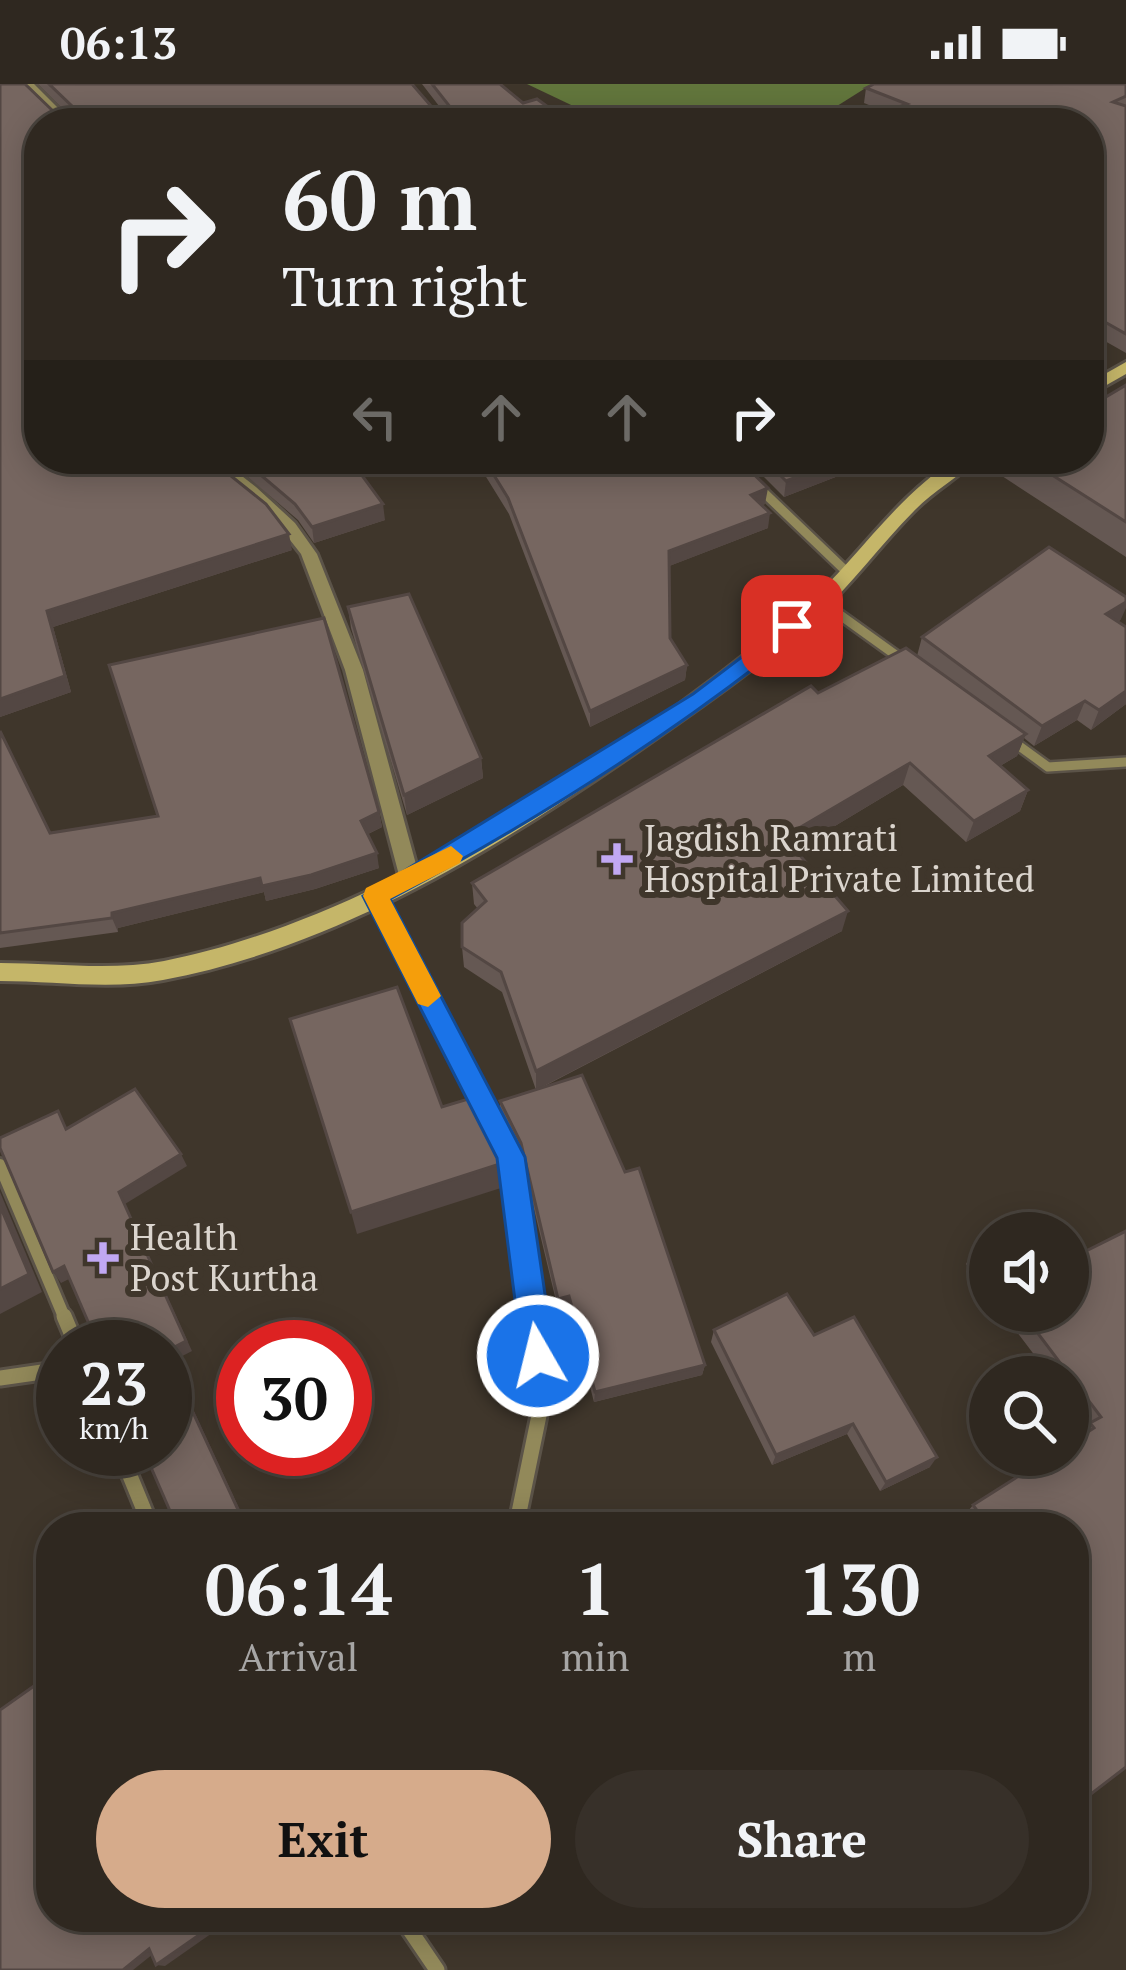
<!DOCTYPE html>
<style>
:root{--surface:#2f2820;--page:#373029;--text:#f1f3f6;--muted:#a7a6a5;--line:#4a443e;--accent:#d6ab8b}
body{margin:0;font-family:"PT Serif",serif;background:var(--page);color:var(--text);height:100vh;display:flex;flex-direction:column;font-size:45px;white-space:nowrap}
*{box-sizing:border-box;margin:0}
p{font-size:39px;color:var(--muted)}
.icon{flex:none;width:66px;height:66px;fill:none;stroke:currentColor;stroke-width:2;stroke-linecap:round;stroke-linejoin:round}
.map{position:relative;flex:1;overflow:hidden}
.side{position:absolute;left:36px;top:1428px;width:1053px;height:420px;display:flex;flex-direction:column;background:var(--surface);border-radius:48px;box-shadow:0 6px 30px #0003,0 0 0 3px var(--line)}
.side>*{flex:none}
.hud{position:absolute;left:24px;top:24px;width:1080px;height:366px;border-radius:48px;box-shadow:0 6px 30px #0003,0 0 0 3px var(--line);background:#2f2820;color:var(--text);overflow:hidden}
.controls{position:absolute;left:969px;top:1128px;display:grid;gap:24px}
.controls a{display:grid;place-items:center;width:120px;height:120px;border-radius:50%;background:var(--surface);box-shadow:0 6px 30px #0003,0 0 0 3px var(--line);font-size:60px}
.speed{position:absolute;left:36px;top:1236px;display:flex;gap:24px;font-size:60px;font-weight:700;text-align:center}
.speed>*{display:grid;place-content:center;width:156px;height:156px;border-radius:50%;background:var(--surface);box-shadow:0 6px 30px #0003,0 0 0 3px var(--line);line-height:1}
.speed small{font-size:30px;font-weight:400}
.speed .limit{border:18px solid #d22;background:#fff;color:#111}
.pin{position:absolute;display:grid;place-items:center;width:102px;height:102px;color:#fff;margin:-51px;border-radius:24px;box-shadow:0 6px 18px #0006}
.me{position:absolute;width:132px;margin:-66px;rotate:352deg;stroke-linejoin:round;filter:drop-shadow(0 0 9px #0008)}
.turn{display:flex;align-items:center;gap:42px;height:252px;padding:0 60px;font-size:54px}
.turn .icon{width:156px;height:156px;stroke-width:2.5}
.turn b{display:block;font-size:84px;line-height:102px}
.lanes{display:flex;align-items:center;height:114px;padding:0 60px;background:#0003;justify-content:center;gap:60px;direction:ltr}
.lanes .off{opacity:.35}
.eta{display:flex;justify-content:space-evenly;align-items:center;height:204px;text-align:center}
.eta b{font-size:72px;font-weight:700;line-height:84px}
.cta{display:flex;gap:24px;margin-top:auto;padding:24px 60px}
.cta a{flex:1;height:138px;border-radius:72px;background:var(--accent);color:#111;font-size:48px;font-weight:700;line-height:138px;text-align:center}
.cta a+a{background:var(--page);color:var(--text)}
.status{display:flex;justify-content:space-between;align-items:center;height:84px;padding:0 60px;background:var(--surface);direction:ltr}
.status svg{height:33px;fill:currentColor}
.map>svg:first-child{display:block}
</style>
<div class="status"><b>06:13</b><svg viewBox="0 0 49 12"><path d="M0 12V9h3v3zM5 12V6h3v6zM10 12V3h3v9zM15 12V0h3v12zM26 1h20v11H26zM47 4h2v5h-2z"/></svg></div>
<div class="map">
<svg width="1126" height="1886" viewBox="0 0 1126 1886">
<rect width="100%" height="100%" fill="#3f362b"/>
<polygon fill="#62763c" points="527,0 872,0 810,39 609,39"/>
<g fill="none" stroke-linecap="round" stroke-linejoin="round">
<g stroke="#5b5348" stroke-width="14">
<g id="minor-far2">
<polyline points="756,401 850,491"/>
<polyline points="822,518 904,577"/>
<polyline points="1007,653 1048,683 1126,678"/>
</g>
</g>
<g stroke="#5b5348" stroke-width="18">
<g id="minor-far1">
<polyline points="375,812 511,1073 533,1235"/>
<polyline points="0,1081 65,1235"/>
</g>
</g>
<g stroke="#5b5348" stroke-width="21">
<g id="minor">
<polyline points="64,1232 77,1263"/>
<polyline points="0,1294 63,1285"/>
<polyline points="119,1365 151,1443"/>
<polyline points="516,1443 543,1312 532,1232"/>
<polyline points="401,1833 437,1886"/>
</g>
</g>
<g stroke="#5b5348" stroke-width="6">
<g id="tertiary">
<polygon points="21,0 34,0 73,39 60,39"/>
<polygon points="202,375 220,375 256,403 295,439 317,470 363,586 420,795 417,800 410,803 400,795 345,586 301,470 272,433"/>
</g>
</g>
<g stroke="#5b5348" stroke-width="6">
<g id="secondary">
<polygon points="1126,278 1126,290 1089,311 1089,299"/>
<path d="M956,375H977C958,394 933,407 914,427C880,461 852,501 816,533C761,581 701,623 642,664C498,764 338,863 163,896C110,906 54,897 0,897V879C54,879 111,887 164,877C376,836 634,665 799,527C855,480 893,414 956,375Z"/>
</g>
</g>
<use href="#minor-far2" stroke="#92895a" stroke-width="9"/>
<use href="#minor-far1" stroke="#92895a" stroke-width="12"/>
<use href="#minor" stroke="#92895a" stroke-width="15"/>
<use href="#tertiary" fill="#92895a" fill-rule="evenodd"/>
<use href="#secondary" fill="#c5b669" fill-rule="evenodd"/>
</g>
<g fill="#655853">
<polygon points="0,0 53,27 64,26 38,0 412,0 437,29 446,31 422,0 500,0 39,375 292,466 53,543 71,608 0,633"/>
<polygon points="1126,0 1126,269 1089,248 1089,39 856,39 886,28 864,19 866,4"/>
<polygon points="1126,301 1126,473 1002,392 1007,375 1089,375"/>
<polygon points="227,375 350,375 385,436 314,459 298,436"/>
<polygon points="475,375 738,375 765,420 762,421 768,444 669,482 670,554 687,581 685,596 590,643 509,430"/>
<polygon points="746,375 882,375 784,413"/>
<polygon points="348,523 481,674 483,694 407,731 351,544"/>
<polygon points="1121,535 1118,538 1126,620 1091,646 1077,636 1034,662 1024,654 1017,672 1000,682 1028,706 1020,727 966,758 903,701 795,766 842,847 539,1005 705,1281 702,1291 594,1318 569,1223 558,1225 521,1071 500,1030 500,1017 536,1006 502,908 464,883 462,863 478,825 474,820 472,799 818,609 917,572 922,553"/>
<polygon points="0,647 50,749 379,728 382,743 368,750 379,784 315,805 266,817 264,808 118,844 118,848 0,864"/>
<polygon points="1126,1147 1078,1720 1074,1722 1074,1443 972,1443 964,1432 973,1421 1080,1353 1078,1351 1087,1342 1068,1316 1068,1293 1051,1293 1001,1227 1068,1227 1074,1173"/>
<polygon points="990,1157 990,1212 966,1180 974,1166"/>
<polygon points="714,1246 814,1251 930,1383 880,1407 847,1350 772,1381 711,1258"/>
</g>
<g fill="#534743">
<polygon points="844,375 882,375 784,413 786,397"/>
<polygon points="768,404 765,420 749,426 751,411"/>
<polygon points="383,420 385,436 314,459 312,443"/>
<polygon points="770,429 768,444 667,483 669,467"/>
<polygon points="289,450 292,466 53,543 71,608 0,633 0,615 47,527"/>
<polygon points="1126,518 1126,524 1121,535 1098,550 1106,530"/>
<polygon points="687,581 685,596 590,643 590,627"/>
<polygon points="1126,607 1126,620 1091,646 1099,626"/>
<polygon points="1085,617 1077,636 1034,662 1042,642"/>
<polygon points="1026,650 1017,672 981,693 989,672"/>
<polygon points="481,674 483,694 407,731 404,711"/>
<polygon points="910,679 903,701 780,775 784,753"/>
<polygon points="1028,706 1020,727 966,758 974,737"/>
<polygon points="379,728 382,743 364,752 361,737"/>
<polygon points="377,769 379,784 315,805 266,817 264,808 118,844 118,848 112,834 112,829 260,794"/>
<polygon points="848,827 842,847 536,1006 536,987"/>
<polygon points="181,1070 187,1082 125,1120 192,1267 171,1278 248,1443 246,1443 165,1268 119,1108"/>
<polygon points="503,1079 504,1103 357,1150 351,1128"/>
<polygon points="0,1108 42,1208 0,1230"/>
<polygon points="64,1182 71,1194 61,1199 53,1188"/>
<polygon points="569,1212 569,1223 558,1225 558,1215"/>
<polygon points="705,1281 702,1291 594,1318 595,1308"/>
<polygon points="853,1340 847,1350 772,1381 776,1371"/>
<polygon points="937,1373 930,1383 880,1407 886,1398"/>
<polygon points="225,1833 235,1833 165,1882 156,1881"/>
<polygon points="149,1865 158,1866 133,1886 123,1886"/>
</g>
<g fill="#766660" stroke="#534743" stroke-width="3">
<polygon points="0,0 25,0 53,27 74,24 49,0 412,0 437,29 446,32 451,24 432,0 500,0 523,19 537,15 570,39 39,39 39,375 210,375 266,420 289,450 47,527 65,592 0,615"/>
<polygon points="874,0 1126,0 1126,12 1113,18 1126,22 1126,250 1089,229 1089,39 859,39 857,38 907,20 866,4"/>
<polygon points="1126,301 1126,438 1027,375 1089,375 1089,323"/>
<polygon points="242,375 350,375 383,420 312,443 295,420"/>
<polygon points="484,375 738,375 768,404 751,411 770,429 669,467 670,554 687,581 590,627 508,414"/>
<polygon points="764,375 844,375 786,397"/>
<polygon points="1049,463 1126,513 1126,518 1106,530 1126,543 1126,607 1099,626 1085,617 1042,642 922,553"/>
<polygon points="409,510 481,674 404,711 348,523"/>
<polygon points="324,534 379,728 361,737 377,769 311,791 262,802 260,794 112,829 112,834 0,849 0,647 50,749 158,732 109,581"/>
<polygon points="906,564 1026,650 989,672 1028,706 974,737 910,679 784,753 848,827 536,987 501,888 462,863 462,839 486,817 472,799 811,602 818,609"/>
<polygon points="397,903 442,1023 478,1012 499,1052 503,1079 351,1128 290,935"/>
<polygon points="582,991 625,1088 639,1084 705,1281 595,1308 569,1212 558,1215 521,1059 500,1017"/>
<polygon points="135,1005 181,1070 119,1108 186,1257 165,1268 246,1443 177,1443 143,1365 165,1365 165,1263 99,1263 64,1182 53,1188 0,1064 0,1054 58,1027 66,1045"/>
<polygon points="0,1122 29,1190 0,1205"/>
<polygon points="1039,1130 1055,1149 1005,1149"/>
<polygon points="1126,1147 1126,1683 1078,1720 1074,1715 1074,1586 1085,1578 1074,1562 1074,1443 989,1443 973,1421 1052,1371 1068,1371 1068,1361 1094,1344 1090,1339 1101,1333 1021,1227 1068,1227 1068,1166 1074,1173"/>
<polygon points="990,1157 990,1186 974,1166"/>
<polygon points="787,1210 814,1251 854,1233 937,1373 886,1398 853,1340 776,1371 714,1246"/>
<polygon points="336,1437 339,1443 323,1443"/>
<polygon points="51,1590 51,1833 225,1833 156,1881 149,1865 123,1886 0,1886 0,1626"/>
</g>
<path fill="#1a73e8" stroke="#114b97" stroke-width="3" d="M792,535L800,537V548C673,651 534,738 390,815L525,1073L554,1272L549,1283L538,1287L527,1283L522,1272L497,1074L363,812L693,610Z"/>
<polygon fill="#f59e0b" points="451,762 463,772 460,779 390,815 441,912 428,923 418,920 363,812 366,804"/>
<g fill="#c1a8f3" stroke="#3f362b" stroke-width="4.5">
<path d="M611 757h12v12h12v12h-12v12h-12v-12h-12v-12h12z"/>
<path d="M97 1156h12v12h12v12h-12v12h-12v-12h-12v-12h12z"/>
</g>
<g text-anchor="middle" stroke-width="12" stroke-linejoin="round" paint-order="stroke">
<g font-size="36" fill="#dbd5ce" stroke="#3f362b" text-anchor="start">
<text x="644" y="767">Jagdish Ramrati<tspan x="644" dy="41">Hospital Private Limited</tspan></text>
<text x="130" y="1166">Health<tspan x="130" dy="41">Post Kurtha</tspan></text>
</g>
</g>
</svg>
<div class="controls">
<a><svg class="icon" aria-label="sound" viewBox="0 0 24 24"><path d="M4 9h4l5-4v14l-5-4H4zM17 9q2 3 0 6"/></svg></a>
<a><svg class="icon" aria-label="search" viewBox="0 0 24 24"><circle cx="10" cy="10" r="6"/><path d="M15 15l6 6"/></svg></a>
</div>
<div class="speed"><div>23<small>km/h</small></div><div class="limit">30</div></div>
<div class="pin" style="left:792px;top:542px;background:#d93025"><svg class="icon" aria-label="arrive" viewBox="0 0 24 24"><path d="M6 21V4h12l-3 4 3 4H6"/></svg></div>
<svg class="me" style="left:538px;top:1272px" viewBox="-20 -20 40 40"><circle r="17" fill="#1a73e8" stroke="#fff" stroke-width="3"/><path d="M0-11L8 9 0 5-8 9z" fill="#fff"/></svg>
<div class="hud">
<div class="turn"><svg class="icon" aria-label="right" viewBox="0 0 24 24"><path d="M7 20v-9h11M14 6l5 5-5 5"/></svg><div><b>60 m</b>Turn right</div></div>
<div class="lanes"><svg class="icon off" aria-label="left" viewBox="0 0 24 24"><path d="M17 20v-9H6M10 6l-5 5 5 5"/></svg><svg class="icon off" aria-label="ahead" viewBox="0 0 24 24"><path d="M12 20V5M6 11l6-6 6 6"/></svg><svg class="icon off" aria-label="ahead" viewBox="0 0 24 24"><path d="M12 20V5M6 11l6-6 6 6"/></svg><svg class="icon" aria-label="right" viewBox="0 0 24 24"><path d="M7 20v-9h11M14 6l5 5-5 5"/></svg></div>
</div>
<section class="side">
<div class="eta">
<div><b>06:14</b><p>Arrival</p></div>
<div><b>1</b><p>min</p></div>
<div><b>130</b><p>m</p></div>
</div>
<div class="cta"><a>Exit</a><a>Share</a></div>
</section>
</div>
